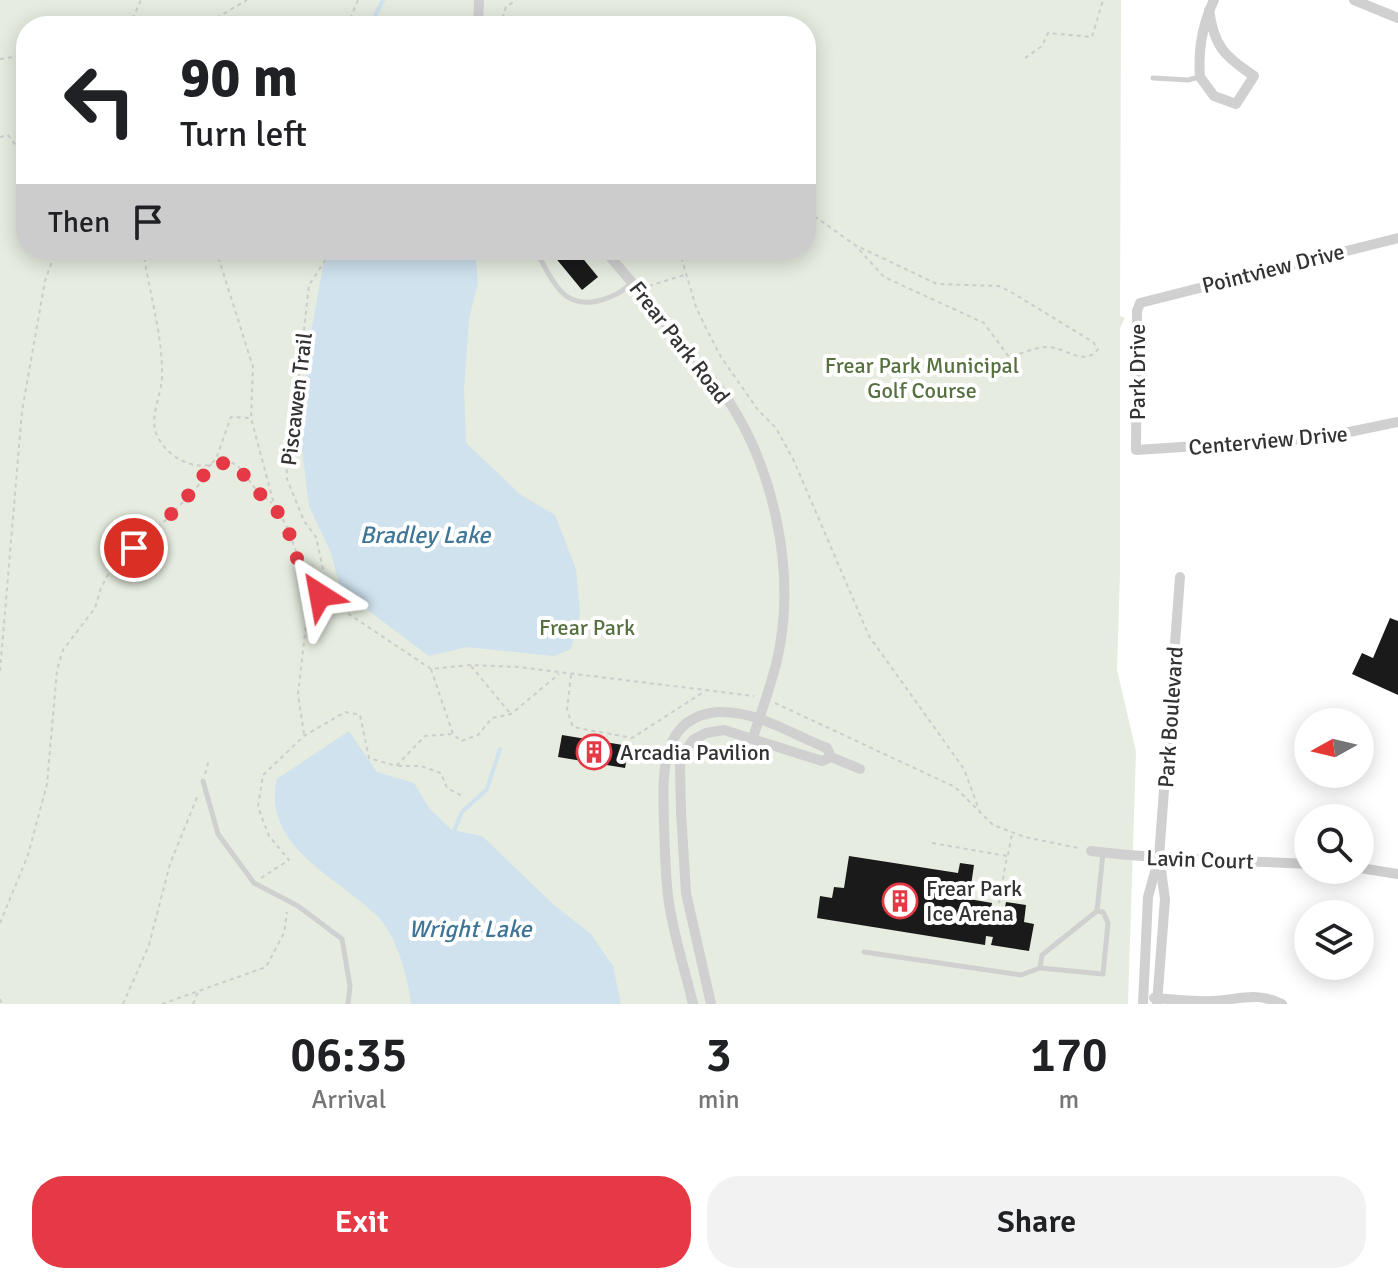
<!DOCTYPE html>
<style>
:root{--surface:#fff;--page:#f2f2f2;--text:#202124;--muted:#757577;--accent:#e63946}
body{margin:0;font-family:Signika,sans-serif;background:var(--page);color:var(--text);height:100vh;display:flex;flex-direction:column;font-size:30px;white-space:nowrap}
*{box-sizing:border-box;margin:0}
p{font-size:26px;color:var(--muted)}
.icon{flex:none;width:44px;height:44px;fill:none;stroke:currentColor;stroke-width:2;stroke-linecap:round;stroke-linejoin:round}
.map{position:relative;height:1004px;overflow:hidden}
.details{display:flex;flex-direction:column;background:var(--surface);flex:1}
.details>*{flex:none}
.guide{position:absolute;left:16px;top:16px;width:800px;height:244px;border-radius:32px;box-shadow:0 4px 20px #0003;background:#fff;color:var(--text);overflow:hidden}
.needle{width:52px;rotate:262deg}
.tools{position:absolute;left:1294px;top:708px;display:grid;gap:16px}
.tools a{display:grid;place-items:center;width:80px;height:80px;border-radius:50%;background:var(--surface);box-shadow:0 4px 20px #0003;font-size:40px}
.pin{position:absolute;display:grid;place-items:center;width:68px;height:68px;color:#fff;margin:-34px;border:4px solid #fff;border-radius:50%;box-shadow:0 2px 8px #0007}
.me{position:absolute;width:88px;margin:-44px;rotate:326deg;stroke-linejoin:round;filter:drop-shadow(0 0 6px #0008)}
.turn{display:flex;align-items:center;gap:28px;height:168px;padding:0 32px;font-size:36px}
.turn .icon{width:104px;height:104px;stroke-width:2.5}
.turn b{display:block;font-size:56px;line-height:68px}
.then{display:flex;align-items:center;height:76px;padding:0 32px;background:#0003;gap:16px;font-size:30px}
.eta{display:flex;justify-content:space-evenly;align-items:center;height:136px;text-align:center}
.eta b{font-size:48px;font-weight:600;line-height:56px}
.primary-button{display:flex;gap:16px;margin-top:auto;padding:16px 32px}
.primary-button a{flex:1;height:92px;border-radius:32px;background:var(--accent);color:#fff;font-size:32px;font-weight:600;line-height:92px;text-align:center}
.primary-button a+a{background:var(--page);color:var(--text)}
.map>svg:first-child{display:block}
</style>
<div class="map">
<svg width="1398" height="1004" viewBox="0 0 1398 1004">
<rect width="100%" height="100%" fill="#fff"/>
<path fill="#e6ecdf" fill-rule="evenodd" d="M0,0H1121L1120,316L1125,318L1120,328V572L1117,670L1136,751L1128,1004H0ZM26,26H806V250H26Z"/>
<g fill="#cfe2ee">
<polygon points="334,250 475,250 478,283 469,319 464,389 466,443 521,495 555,515 576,569 580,614 571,649 554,656 467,647 429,656 341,590 331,553 309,506 300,432 309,344 323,266"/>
<path d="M349,731L377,772L414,783L429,808L452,830L482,836L554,905L591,934L613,966L621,1004H411C408,977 396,933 375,914C334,875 262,846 277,779Z"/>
</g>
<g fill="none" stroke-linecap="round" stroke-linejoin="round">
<g stroke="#cfe2ee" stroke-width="4">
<polyline points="370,26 383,0"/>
<polyline points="452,836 462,812 487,789 500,749"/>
</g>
</g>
<g fill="#1a1a1a">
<polygon points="562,250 576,250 598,277 582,290 554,256"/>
<polygon points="1390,618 1398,621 1398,695 1352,674 1362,653 1373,658"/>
<polygon points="562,735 629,746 625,768 558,757"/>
<polygon points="849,856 958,873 960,863 974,865 969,899 992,903 989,919 996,920 997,912 1004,913 1006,902 1026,905 1024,922 1034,924 1029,951 991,945 993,937 986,936 985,945 817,918 820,896 832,898 834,887 844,888"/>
</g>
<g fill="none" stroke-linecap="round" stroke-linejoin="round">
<g stroke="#cdcdcd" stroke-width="2" stroke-dasharray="4 4" stroke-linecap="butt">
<polyline points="129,26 141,0"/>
<polyline points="203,26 247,0"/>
<polyline points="347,26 358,0"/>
<polyline points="500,26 506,7 516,0"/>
<polyline points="1025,58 1042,46 1048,33 1092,37 1103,0"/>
<polyline points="0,59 26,55"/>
<polyline points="0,137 8,135 26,159"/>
<path d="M806,216L817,218L855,245L937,284L999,286L1011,292L1093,342L1098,349C1084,368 1065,346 1046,347C1034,348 1020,354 1009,357L984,323L884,277L855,245"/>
<path d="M143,250C149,293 163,334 162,378C161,395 150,416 156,433C164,454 188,469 210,465L216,459L231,417L251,418"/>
<polyline points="216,250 253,367 251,418 274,504 286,525 310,588 431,669 470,665 518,667 754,696"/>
<polyline points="679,250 696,307 706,328 721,357 758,410 776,428 794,461 869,636 964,769 979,810"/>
<polyline points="649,286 684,275"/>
<polyline points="320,593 323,569 316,537 304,521 287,479 286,449 299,375 309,285 332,250"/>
<polyline points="471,666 510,713"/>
<polyline points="431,669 453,734 461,741 478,735 492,718 511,714 559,674"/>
<polyline points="0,671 22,411 45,281 56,250"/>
<polyline points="571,675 567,710 573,727 632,738 702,693"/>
<polyline points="775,703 955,787 993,825 1025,837 1078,848"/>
<polyline points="304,734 298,694 310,590"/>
<polyline points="398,766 421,766 441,773 447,788 462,796"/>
<polyline points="205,774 209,760"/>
<polyline points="932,843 1007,856 998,908"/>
<polyline points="1008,855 1012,834"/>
<polyline points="261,878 289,860 269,836 258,807 263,775 304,736 345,712 360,715 369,758 396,766 425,736 453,734"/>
<polyline points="0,923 28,855 47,784 57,670 63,650 95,608 101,588 112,567 167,519 198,486 210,465 231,462 238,466 257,491 272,503"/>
<polyline points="0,999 1,1004"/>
<polyline points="123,1004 149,945 170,864 198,795"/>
<polyline points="162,1004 266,967 284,933 287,912"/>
<polyline points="193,1004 198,992"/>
</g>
<g stroke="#d0d0d0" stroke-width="5">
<polyline points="1153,78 1188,80 1199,77"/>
<path d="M535,250C554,281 562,313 605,299C617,294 623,292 632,282"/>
<polyline points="203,781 218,834 254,883 298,906 342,939 350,986 348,1004"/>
<polyline points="864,952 1021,975 1040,968 1042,955 1097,911 1103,853"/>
<polyline points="1040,968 1103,974 1108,923 1103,912 1097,911"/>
</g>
<g stroke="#d0d0d0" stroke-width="10">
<polyline points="1354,0 1398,18"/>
<path d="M1209,10C1214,46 1224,56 1254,76L1236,104L1214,96L1200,77C1198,51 1203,23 1214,0"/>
<polyline points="478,26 479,0"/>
<polyline points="1398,238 1140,303 1137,311 1136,450 1320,438 1398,422"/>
<path d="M604,250C631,280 656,312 682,344C697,362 714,381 728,400C773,468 794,565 780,645C775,677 762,708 753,738"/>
<path d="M1091,851C1163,860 1236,860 1308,864"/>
<polyline points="1360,868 1398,874"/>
<path d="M1154,998C1173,999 1193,1002 1212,1001C1239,1000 1255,991 1282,1004"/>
<path d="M693,1004C685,970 674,937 669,903C665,877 665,850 664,823C663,780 657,717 718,712C756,710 793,735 827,748L831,757L860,769"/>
<polyline points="711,1004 686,893 681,812 680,765 683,754 693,740 706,733 724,730 822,761 831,757"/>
<polyline points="1143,1004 1148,897 1159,857 1180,577"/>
<polyline points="1157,1004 1165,899 1160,863"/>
</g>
</g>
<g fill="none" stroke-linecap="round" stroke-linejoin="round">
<path stroke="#e63946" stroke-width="14" stroke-dasharray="0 25.2" d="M134,548C163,523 190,499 210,465C240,459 237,469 255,489C266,500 276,507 284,522C297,545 296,579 320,595"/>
</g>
<defs>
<g id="building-ring" transform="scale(1.8)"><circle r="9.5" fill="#fff" stroke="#e63946" stroke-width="1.5"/><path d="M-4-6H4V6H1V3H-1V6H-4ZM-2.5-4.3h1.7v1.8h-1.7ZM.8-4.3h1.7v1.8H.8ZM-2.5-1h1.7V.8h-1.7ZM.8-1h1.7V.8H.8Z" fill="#e63946"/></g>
</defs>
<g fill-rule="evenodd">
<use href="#building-ring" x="594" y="752"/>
<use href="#building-ring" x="900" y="901"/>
</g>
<g text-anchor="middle" stroke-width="8" stroke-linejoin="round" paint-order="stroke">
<g font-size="22" fill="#333" stroke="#fff">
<text transform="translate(1273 268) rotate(-14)" y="8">Pointview Drive</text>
<text transform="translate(680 342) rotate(52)" y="8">Frear Park Road</text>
<text transform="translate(1137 372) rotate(-90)" y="8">Park Drive</text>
<text transform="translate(296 399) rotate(-83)" y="8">Piscawen Trail</text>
<text transform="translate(1268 440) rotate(-5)" y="8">Centerview Drive</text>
<text transform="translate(1170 717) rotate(-86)" y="8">Park Boulevard</text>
<text transform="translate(1200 859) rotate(2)" y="8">Lavin Court</text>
</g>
<g font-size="22" fill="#56703f" stroke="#fff">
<text x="922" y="373">Frear Park Municipal<tspan x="922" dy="25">Golf Course</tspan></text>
<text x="587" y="635">Frear Park</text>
</g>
<g font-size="22" fill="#333" stroke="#fff" text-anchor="start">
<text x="620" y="760">Arcadia Pavilion</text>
<text x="926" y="896">Frear Park<tspan x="926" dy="25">Ice Arena</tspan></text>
</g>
<g font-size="24" font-style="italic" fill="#3f7597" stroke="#fff">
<text x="425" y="543">Bradley Lake</text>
<text x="470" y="937">Wright Lake</text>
</g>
</g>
</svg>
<div class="tools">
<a><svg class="needle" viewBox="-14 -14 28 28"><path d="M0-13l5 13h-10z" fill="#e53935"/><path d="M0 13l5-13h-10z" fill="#757577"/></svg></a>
<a><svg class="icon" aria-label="search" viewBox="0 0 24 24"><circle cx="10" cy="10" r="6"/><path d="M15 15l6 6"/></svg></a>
<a><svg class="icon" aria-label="layers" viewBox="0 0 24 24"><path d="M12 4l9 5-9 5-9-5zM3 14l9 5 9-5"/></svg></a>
</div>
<div class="pin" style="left:134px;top:548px;background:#d93025"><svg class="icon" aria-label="arrive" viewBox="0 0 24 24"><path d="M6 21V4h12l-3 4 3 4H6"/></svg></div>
<svg class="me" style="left:320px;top:595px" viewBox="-20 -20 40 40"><path d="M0-17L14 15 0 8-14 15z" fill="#e63946" stroke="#fff" stroke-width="4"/></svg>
<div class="guide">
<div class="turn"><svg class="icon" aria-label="left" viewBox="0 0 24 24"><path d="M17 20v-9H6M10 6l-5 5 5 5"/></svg><div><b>90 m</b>Turn left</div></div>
<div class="then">Then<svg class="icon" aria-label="arrive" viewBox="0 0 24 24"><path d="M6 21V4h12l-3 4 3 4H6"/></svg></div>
</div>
</div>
<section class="details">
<div class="eta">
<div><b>06:35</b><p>Arrival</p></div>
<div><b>3</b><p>min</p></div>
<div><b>170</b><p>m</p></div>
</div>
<div class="primary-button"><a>Exit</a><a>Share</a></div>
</section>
